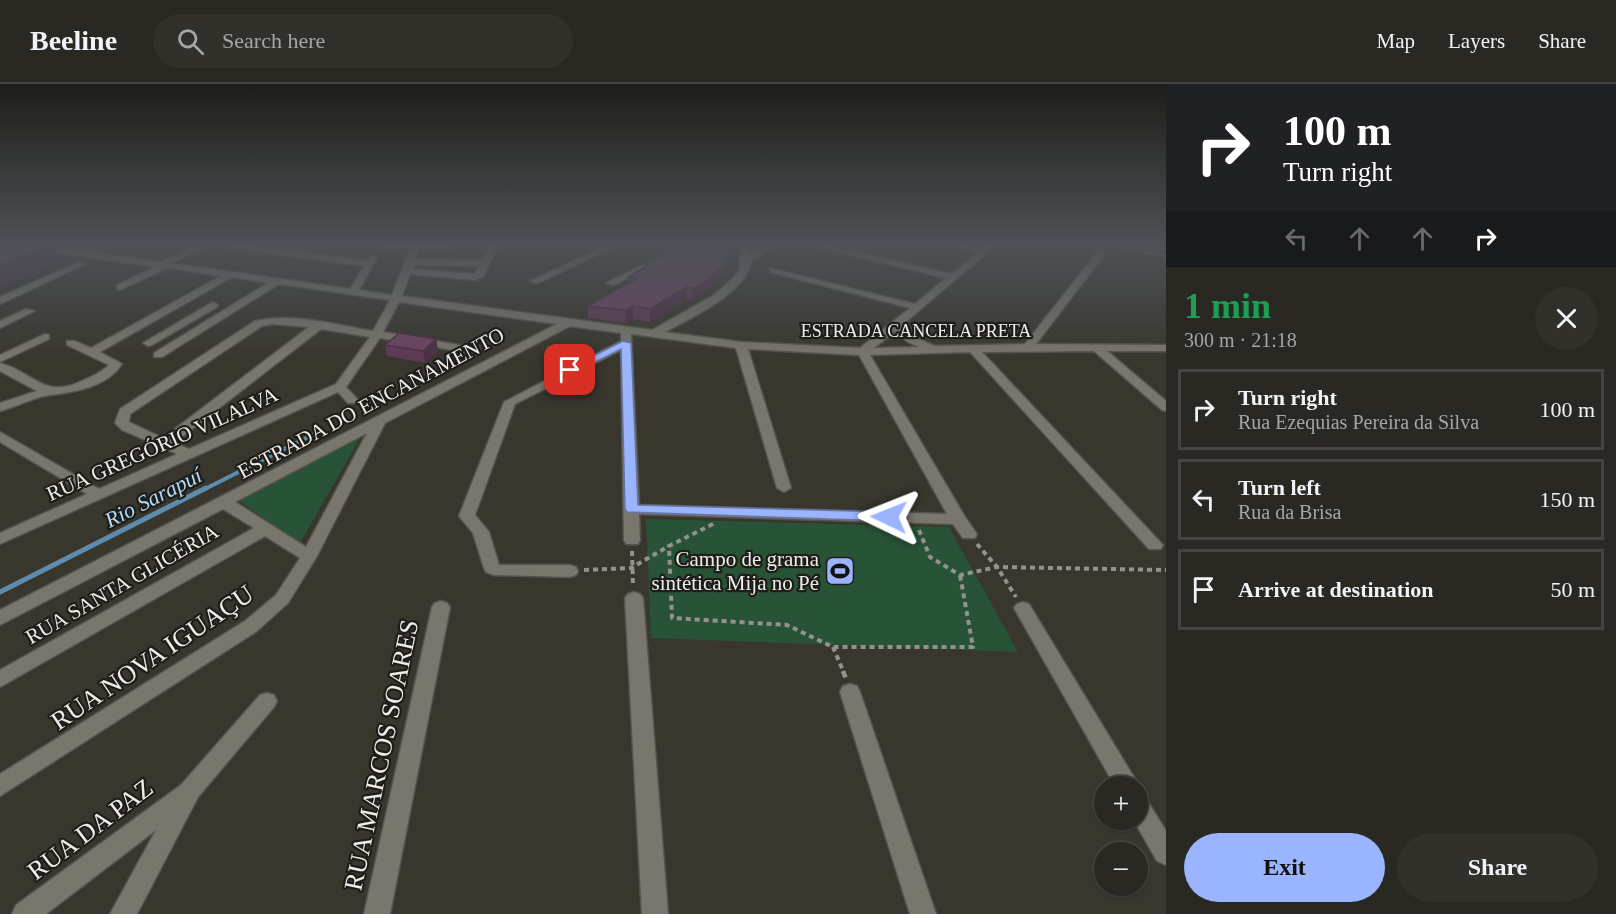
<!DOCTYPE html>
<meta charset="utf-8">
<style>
:root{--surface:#2a2822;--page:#32302a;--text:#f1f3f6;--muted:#a5a6a5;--line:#464440;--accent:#9ab5fd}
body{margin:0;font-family:Georgia,serif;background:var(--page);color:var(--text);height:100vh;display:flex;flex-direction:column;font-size:22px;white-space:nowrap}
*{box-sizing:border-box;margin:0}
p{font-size:20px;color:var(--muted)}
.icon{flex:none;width:33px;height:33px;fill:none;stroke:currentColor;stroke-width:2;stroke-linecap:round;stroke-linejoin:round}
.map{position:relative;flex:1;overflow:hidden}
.details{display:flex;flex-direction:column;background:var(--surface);width:450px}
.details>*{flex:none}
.top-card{background:#202124;color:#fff;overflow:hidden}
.fabs{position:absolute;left:1094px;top:692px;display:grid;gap:12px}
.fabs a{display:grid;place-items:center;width:54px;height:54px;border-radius:50%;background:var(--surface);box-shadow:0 2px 4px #0004,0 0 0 2px var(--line);font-size:30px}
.pin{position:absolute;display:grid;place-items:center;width:51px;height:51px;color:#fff;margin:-26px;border-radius:12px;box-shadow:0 3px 9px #0006}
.me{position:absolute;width:66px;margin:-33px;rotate:272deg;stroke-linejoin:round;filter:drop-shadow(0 0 4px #0008)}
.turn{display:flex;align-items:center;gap:21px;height:126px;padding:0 18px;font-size:27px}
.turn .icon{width:78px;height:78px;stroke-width:2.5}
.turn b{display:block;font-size:42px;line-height:51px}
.lanes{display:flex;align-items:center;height:57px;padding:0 18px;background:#0003;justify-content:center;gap:30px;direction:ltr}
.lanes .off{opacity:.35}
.round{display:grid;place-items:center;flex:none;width:63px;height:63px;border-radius:32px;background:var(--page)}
.head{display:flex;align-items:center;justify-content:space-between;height:102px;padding:0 18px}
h1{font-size:36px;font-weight:600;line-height:45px;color:#1e9e55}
.action{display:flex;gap:12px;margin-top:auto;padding:12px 18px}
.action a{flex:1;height:69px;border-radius:36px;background:var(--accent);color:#111;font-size:24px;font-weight:600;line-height:69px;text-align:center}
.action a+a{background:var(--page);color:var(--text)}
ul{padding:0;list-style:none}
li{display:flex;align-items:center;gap:18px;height:81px;margin:0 12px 9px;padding:0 6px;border:3px solid var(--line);border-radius:0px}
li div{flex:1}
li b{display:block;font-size:22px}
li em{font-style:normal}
header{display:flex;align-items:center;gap:36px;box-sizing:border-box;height:84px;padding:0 30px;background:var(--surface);border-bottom:2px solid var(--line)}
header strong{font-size:28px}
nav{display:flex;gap:33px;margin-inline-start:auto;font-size:21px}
.search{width:420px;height:54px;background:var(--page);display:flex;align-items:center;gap:15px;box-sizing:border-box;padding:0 21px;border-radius:33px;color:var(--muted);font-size:22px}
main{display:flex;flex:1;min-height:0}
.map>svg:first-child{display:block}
</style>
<header>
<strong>Beeline</strong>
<div class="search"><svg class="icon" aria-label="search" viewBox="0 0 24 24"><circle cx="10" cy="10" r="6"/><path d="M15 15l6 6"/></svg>Search here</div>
<nav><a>Map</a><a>Layers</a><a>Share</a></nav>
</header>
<main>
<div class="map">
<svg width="1166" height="830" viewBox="0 0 1166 830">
<rect width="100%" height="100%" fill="#38362d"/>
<g fill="#285336">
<polygon points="360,354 300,459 236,415"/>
<polygon points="646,435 949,443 1018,568 651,554"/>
</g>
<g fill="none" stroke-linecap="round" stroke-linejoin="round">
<polyline stroke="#5d8dae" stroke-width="4" points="203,406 320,347"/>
<polyline stroke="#5d8dae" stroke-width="5" points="0,508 206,404"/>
<g stroke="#55534c" stroke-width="3">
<g id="minor">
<path d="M21,161H43L160,178L199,161H210L171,179L350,205L364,182L229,164L225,161H248L367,177L373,171L377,174L359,206L392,211L410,164L381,165L377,161H457L453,164H419L415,175L482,176L490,161H498L483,193L475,196L410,190L402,212L652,246L714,211L735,192L740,184V161H748L750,170L767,161H778L751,177C748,208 689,235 665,248L741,258L860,264L910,224L770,188V184L915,220L946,194L809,161H824L952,190L978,168L950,161L983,164L987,161H996L902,241L916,254L935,262L1025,260L1098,167H1104V171L1036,260L1166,261V267H1107L1166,317V327L1162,326L1094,267L982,268L1163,461L1161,465H1149L970,268L870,271L965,433L977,450L975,454H963L953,440L639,430L640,456L638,460H626L624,456L621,266L515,320L475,431L489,448L499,481H570L576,483L578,487L576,491L570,493L494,491L486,488L484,484L473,449L459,432L504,318L621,257V249L570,242L385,339L317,472L288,519L257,547L0,712V690L245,537L276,511L300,474L265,452L0,603V586L254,444L223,425L0,541V526L557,240L399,218L383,248L471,263L477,266L471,269L380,254L346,303L358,316L356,319H348L338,308L0,460V449L87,410L0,358V348L99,405L177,370L122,346L115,339L120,325L255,237C293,228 336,241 373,247L390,216L279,200L162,273H154V269L268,199L232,193L100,268L122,280C107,303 75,308 50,311C34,313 16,323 0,327V319L37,307L0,287V279C36,289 43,316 84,296C93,292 102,288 109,281L67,261V257H75L91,264L221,192L168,184L120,206L117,205V201L156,183L25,164ZM414,181L480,182L474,190L412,185ZM272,240L309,243L163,354L129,338L130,330L262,242ZM321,245L370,253L336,300L189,365L174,359ZM895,247L908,258L919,263L874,264ZM631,250L736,264L777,404L784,408L791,404L748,265L859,271L947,430L639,421ZM367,349L306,463L235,418Z"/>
<polygon points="608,161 619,161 538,199 530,197"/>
<polygon points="683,161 694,161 614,201 606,199"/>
<polygon points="79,178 86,180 0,220 0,213"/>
<polygon points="213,218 218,221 217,223 152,261 148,262 143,259"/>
<polygon points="26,225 35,227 0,244 0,237"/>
<polygon points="45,250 49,251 49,255 0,278 0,271"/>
<polygon points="634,508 640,510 643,514 668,830 642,830 625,514 628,510"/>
<polygon points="441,517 447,519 450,523 390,830 364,830 432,523 435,519"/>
<polygon points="1023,518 1029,520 1135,695 1138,702 1137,705 1137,702 1115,702 1014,524 1017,520"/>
<polygon points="850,600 857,602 860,608 936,830 910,830 840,608 843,602"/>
<polygon points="267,609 274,611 277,617 274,623 198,713 137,830 110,830 156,746 46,830 12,830 16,821 181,701 260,611"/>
<polygon points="1137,710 1145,713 1166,747 1166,781 1157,777 1133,735 1137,735"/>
</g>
</g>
<polyline stroke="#94928b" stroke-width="2" stroke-dasharray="3 2" stroke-linecap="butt" points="1109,162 1166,172"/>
<g stroke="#94928b" stroke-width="4" stroke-dasharray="5 4" stroke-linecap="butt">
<polyline points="713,440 669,462 672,534 787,541 833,563 973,563 960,491"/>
<polyline points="919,446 930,473 960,491 997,483 1166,486"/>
<polyline points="977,460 997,483 1016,513"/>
<polyline points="632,467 633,502"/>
<polyline points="584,486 631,484 669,462"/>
<polyline points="833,563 844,589"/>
</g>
<polyline stroke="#94928b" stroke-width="4.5" stroke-dasharray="7 4.5" stroke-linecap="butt" points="843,587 846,595"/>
<use href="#minor" fill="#79776d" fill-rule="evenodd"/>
</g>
<g fill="#5e3a54">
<polygon points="728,174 726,188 711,204 692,217 686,215 650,238 633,235 625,239 588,234 588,222 628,200 628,193 644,184 644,180"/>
<polygon points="436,255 438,267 425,279 387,272 385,261"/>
</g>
<g fill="#4c2f45">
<polygon points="49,161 54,161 61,179 0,205 0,181"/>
<polygon points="729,163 728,174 726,178 728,176 726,188 711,204 692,217 693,205 724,175"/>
<polygon points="687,203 686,215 650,238 650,225"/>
<polygon points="633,222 633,235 625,239 626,226"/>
<polygon points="436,255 438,267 425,279 423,267"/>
</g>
<g fill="#6d4362" stroke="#4c2f45" stroke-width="1.5">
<polygon points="13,161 49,161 0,181 0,163"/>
<polygon points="686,161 692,162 694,161 721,161 729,163 724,175 728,176 712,192 693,205 687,203 650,225 633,222 626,226 588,222 636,195 628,193 649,181 644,180"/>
<polygon points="399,249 436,255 423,267 385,261"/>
</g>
<linearGradient id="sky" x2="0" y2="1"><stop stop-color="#1f1e19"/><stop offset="0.58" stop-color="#4d5257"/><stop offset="1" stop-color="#4d5257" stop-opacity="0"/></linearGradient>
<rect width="1166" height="277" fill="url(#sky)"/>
<polygon fill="#9ab5fd" stroke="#6476a4" stroke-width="1.5" points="623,257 631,259 638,421 889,428 896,433 889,437 627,428 625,425 621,265 574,289 570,290 565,286"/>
<defs>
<g id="stadium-square" transform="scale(1.5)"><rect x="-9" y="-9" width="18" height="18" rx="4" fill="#9ab5fd" stroke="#1e1d19"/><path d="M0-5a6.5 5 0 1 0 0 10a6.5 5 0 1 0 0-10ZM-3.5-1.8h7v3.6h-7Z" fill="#111"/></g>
</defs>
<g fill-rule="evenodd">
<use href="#stadium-square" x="840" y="487"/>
</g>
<g text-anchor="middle" stroke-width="4.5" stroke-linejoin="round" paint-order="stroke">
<g font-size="18" fill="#eeede8" stroke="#1e1d19">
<text x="916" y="253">ESTRADA CANCELA PRETA</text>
</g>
<g font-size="21" fill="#eeede8" stroke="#1e1d19">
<text transform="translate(371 319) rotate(-28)" y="7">ESTRADA DO ENCANAMENTO</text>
<text transform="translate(162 360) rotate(-24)" y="7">RUA GREGÓRIO VILALVA</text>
<text transform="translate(122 500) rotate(-30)" y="7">RUA SANTA GLICÉRIA</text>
</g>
<g font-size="21" fill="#eeede8" stroke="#1e1d19" text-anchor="end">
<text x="819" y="482">Campo de grama<tspan x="819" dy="24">sintética Mija no Pé</tspan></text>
</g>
<g font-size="22" font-style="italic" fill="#afdaf8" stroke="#1e1d19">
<text transform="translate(153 413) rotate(-27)" y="8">Rio Sarapuí</text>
</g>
<g font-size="26" fill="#eeede8" stroke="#1e1d19">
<text transform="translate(152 573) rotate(-34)" y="9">RUA NOVA IGUAÇU</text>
<text transform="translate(381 671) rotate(-78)" y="9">RUA MARCOS SOARES</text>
<text transform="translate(90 745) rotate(-37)" y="9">RUA DA PAZ</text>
</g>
</g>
</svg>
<div class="fabs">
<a>+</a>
<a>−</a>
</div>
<div class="pin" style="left:570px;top:286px;background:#d93025"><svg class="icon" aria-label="arrive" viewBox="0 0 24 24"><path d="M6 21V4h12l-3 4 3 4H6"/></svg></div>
<svg class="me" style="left:889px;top:433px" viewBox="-20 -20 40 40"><path d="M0-17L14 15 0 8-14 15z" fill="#9ab5fd" stroke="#fff" stroke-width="4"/></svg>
</div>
<section class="details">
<div class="top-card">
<div class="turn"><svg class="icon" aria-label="right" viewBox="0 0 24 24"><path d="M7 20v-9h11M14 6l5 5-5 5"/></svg><div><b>100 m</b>Turn right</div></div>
<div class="lanes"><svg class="icon off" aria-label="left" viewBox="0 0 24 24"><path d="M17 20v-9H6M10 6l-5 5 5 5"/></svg><svg class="icon off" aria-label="ahead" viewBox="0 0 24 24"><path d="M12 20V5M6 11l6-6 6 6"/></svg><svg class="icon off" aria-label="ahead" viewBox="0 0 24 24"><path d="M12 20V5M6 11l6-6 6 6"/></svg><svg class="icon" aria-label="right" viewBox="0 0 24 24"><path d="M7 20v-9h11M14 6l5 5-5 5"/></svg></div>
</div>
<div class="head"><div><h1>1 min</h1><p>300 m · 21:18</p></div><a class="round"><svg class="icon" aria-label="close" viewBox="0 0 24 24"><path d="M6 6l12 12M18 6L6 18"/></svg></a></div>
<ul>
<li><svg class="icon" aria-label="right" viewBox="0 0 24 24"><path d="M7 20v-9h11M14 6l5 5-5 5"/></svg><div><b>Turn right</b><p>Rua Ezequias Pereira da Silva</p></div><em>100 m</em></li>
<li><svg class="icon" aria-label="left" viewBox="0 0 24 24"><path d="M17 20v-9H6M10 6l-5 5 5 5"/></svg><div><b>Turn left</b><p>Rua da Brisa</p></div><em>150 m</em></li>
<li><svg class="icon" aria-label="arrive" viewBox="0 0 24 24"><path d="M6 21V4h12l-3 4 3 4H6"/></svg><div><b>Arrive at destination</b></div><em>50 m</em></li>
</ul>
<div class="action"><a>Exit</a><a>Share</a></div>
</section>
</main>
